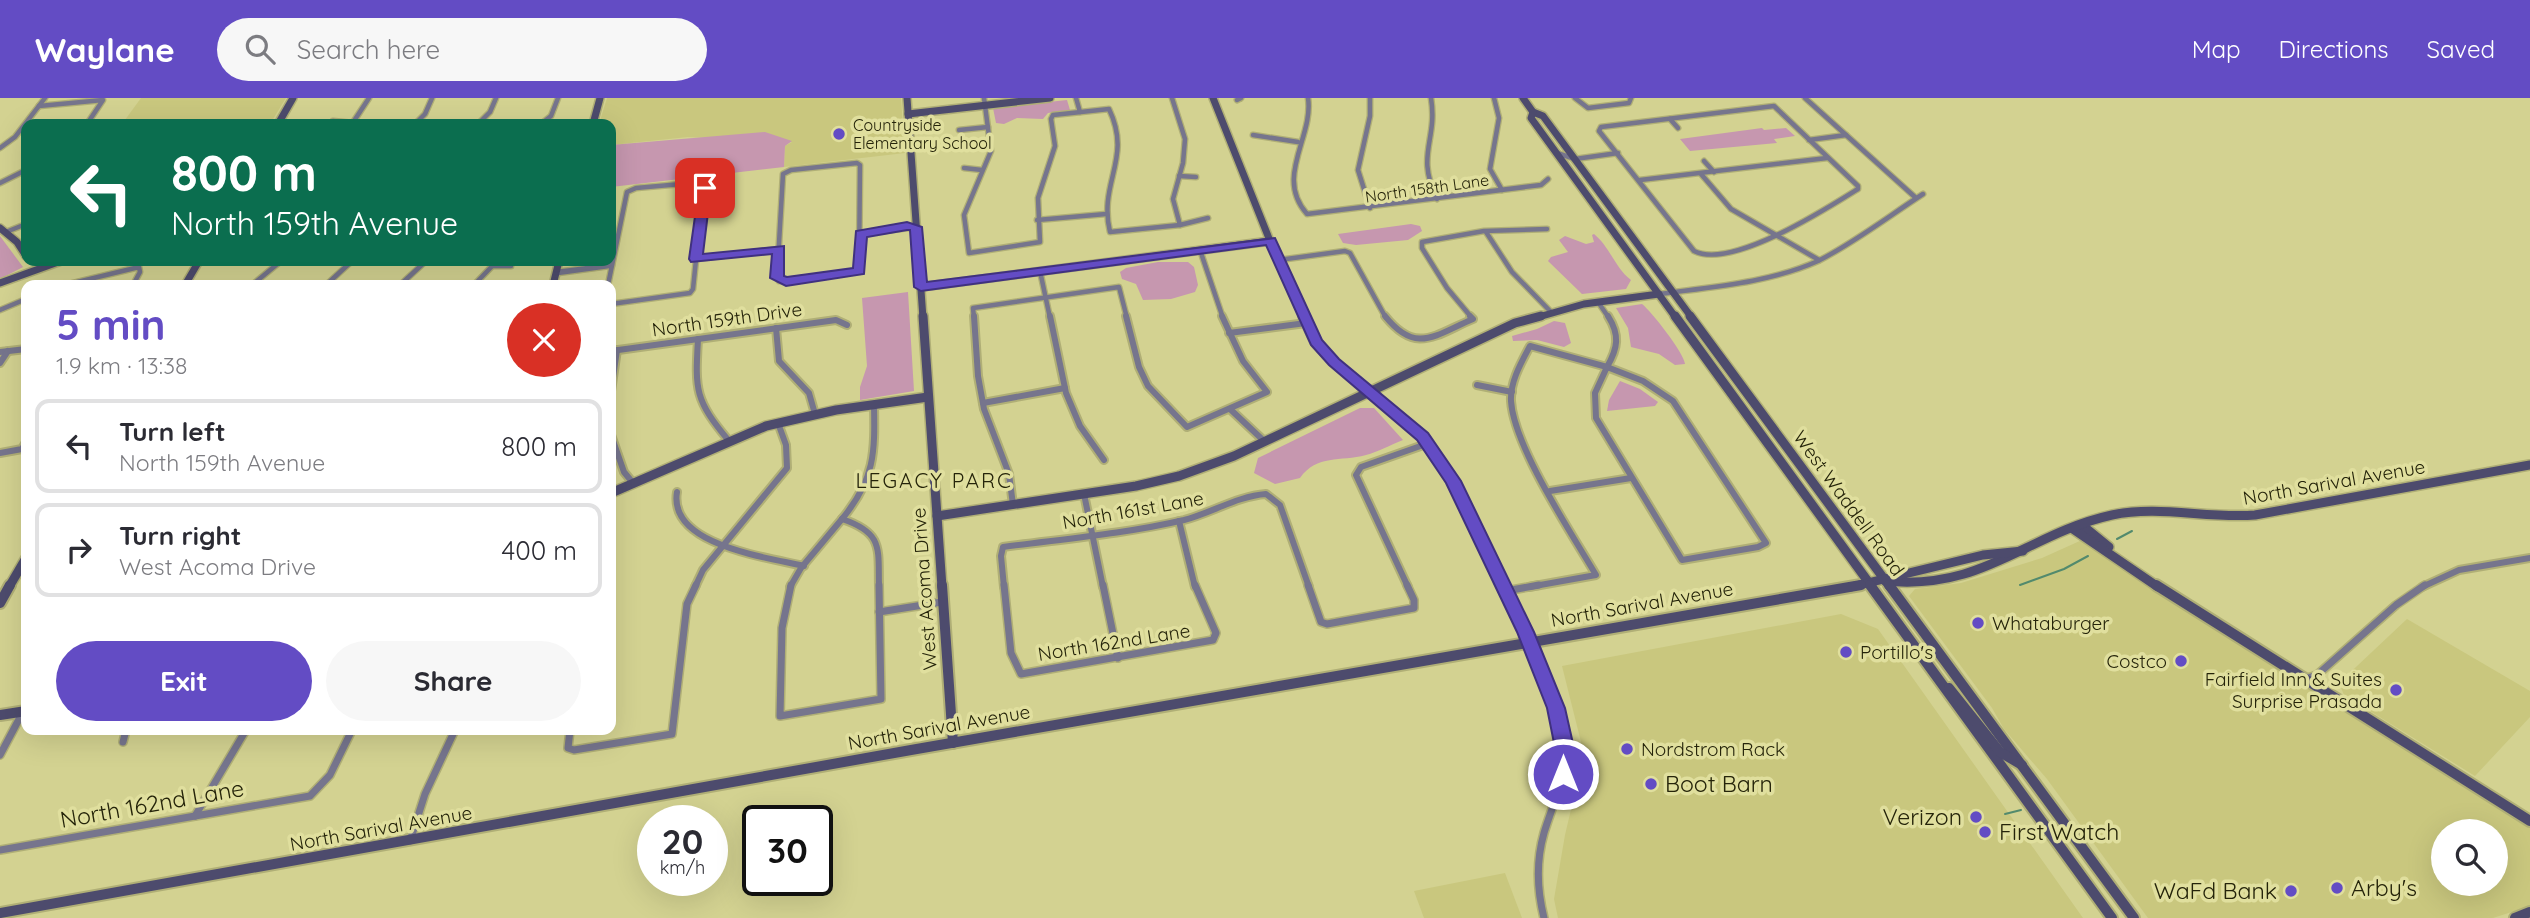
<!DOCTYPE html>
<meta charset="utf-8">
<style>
:root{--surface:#fff;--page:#f7f7f7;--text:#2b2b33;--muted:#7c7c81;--line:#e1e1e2;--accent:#634cc4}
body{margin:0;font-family:Quicksand,sans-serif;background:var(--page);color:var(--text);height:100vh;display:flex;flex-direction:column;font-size:26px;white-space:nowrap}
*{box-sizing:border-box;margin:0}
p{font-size:23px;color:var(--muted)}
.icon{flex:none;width:38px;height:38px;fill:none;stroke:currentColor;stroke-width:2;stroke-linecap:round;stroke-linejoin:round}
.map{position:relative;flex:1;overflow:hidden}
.details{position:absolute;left:21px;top:182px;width:595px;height:455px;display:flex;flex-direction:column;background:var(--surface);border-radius:14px;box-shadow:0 7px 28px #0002}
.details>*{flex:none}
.top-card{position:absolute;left:21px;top:21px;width:595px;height:147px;border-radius:14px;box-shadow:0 7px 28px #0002;background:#0b6e4f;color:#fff;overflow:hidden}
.controls{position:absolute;left:2431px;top:721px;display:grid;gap:14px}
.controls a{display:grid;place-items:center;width:77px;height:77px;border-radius:50%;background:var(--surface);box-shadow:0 7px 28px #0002;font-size:35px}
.speed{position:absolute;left:637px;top:707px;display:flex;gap:14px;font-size:35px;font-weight:700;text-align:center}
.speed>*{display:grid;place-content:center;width:91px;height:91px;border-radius:50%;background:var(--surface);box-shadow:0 7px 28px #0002;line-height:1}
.speed small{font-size:18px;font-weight:400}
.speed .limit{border:4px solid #111;border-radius:10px;background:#fff;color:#111}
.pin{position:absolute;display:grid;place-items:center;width:60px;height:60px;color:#fff;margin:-30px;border-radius:14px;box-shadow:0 4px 10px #0006}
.me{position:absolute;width:77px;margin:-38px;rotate:0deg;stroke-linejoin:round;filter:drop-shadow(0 0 5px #0008)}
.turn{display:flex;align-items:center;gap:24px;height:147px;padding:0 35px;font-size:32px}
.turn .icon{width:91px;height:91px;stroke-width:2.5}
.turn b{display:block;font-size:49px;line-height:60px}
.round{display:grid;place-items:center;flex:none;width:74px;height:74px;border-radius:37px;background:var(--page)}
.headline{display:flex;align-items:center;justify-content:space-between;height:119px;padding:0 35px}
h1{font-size:42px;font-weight:800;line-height:52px;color:var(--accent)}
.cta{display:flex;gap:14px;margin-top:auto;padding:14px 35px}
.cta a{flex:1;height:80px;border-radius:42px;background:var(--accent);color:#fff;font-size:28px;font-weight:800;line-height:80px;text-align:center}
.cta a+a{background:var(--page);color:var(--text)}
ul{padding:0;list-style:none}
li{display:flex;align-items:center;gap:21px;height:94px;margin:0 14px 10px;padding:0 21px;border:4px solid var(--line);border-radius:14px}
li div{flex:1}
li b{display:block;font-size:26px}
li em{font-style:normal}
header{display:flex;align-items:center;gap:42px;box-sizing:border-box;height:98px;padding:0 35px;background:var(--accent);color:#fff}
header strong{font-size:33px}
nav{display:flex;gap:38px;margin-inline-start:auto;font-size:24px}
.search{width:490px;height:63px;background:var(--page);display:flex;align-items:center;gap:18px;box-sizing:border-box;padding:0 24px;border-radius:38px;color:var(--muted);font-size:26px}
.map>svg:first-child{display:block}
</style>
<header>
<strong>Waylane</strong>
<div class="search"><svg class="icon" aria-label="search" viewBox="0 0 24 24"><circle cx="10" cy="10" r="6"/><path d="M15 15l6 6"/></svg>Search here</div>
<nav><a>Map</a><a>Directions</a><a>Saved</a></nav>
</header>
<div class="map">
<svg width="2530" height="820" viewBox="0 0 2530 820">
<rect width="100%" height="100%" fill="#d3d291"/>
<g fill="#c9c77e" fill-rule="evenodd">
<polygon points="141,0 286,0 270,26 122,26"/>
<polygon points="607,0 901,0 905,55 784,69 785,48 792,44 688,39 611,47 611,26 599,26"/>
<path d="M2082,442L2530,729V808L2493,820H2148L2047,681L2004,631L1992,610L1909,498L1915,491L1961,485L2042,460ZM2443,733H2496V786H2443Z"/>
<polygon points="1841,516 1878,531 2083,820 1558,820 1554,801 1565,737 1584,656 1562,568"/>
<polygon points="2407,521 2530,593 2530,619 2475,678 2344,597 2339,585"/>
<polygon points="1505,775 1522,820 1424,820 1414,793"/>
</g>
<g fill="#c697af">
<polygon points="1067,2 1070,12 1048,15 1043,21 1017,20 1004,26 996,25 993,10"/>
<polygon points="1762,30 1764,32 1786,30 1795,38 1774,41 1777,45 1690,53 1680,41"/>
<polygon points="765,34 792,43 785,48 784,69 611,89 611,47"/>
<polygon points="1411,126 1420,128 1422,133 1408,142 1356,147 1343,145 1338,136"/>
<path d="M1594,136C1610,149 1615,170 1631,182L1626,191L1582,196L1548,163L1551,159L1568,154L1559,142L1565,138L1586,146L1594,144L1592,137Z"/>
<polygon points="0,138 23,169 0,181"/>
<polygon points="1158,164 1188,164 1194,169 1198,187 1195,194 1171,201 1143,202 1136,186 1122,181 1120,174 1126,170"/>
<polygon points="908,194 914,293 860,302 860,289 867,268 862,200"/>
<path d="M1642,206C1652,214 1684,255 1685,266L1675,267L1659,256L1631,249L1628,230L1616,210Z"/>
<polygon points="1554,223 1565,225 1571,245 1564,249 1537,242 1513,243 1512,238 1537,231"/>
<polygon points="1620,283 1640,291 1658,304 1655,308 1607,313 1609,302"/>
<path d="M1360,310H1374L1403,342C1390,347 1378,354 1366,357C1340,364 1317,356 1300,380L1275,386L1254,375L1258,360Z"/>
</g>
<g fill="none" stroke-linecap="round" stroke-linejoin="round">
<g stroke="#528a6d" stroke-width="2">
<polyline points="2117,441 2132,433"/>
<polyline points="2020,487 2064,471 2088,458"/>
<polyline points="2005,716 2021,712"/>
</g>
<g stroke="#b0af76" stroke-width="7">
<g id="street-far2">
<path d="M984,0L991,53L964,117L969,155L1040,144L1038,100L1055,48L1051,21L1053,17L1109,11C1133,61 1098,84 1110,134L1180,127L1208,120"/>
<polyline points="1076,0 1080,14"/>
<polyline points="1172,0 1185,41 1183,65 1173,101 1180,127"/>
<path d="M1308,0C1314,39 1274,79 1307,116L1541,87L1548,81"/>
<polyline points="1370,0 1370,18 1358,72 1370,110"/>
<path d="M1431,0C1438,43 1415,56 1437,101"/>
<polyline points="1494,0 1499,20 1490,71 1502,92"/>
<polyline points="1575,0 1588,10 1629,5 1631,0"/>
<polyline points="1805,0 1916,100"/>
<polyline points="1237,2 1241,0"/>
<polyline points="39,8 103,2 87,26"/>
<path d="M1774,8L1858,88V91C1826,111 1731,172 1694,153L1599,33L1601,29Z"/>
<polyline points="1670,21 1678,30"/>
<polyline points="333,23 353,25"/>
<polyline points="352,26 369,0"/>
<polyline points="415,26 425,16 432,0"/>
<polyline points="478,26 490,14 496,0"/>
<polyline points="541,26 551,18 558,0"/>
<polyline points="959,32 988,29"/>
<polyline points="1253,37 1298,44"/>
<polyline points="1809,42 1846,37"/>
<polyline points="0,50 15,39 45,0"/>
<polyline points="1557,55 1575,61 1618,55"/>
<polyline points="1704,63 1714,74"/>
<polygon points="857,65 860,67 859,173 779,183 777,180 783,76 791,72"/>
<polyline points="964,70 982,72"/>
<polyline points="1701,76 1731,111 1819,162"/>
<polyline points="1179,78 1196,79"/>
<polyline points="1640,82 1827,60"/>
<polyline points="0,85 26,72"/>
<polyline points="1037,122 1106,116"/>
<polyline points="6,134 26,126"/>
<polyline points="1486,134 1512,174 1551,214"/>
<polyline points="863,135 914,129"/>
<polyline points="860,136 916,129"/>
<polyline points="1200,152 1223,220"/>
<polyline points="696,161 779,151"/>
<polyline points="1279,162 1345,153 1350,155 1386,220"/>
<polyline points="493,168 511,168"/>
<polyline points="1040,173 1050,220"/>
<polyline points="556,174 612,167"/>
<polyline points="558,175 609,168"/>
<polyline points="65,187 139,169 140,174 133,187"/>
<polyline points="252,187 281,163"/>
<polyline points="326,187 352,163"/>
<polyline points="400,187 426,163"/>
<polyline points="474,187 497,163"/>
<polyline points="608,187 627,94 636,90 704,84 693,191 690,195 611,206"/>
<path d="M1659,196C1711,189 1769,185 1818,163C1854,145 1889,118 1923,96"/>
<polyline points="1598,204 1609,220"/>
<polyline points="0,212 26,201"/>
<polyline points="974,220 973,210 1119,189 1127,220"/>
<polyline points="1472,220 1447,190 1422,150 1422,144 1484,133 1547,131"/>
</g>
</g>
<g stroke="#b0af76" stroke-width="10">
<g id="street-far1">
<polyline points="974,218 978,278 984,311 1009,376 1013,407"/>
<polyline points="1050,218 1066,295 1080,328 1104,362"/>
<polyline points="1126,218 1139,269 1148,288 1187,329 1267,294 1243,263 1222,218"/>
<path d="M1385,218C1416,257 1435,237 1473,221L1470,218"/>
<polyline points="776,230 779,263 809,295 815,316"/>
<polyline points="1229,235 1306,225"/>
<path d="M698,241C695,293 695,302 729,343"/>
<polyline points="611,253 836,222 847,227"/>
<polyline points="0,254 26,251"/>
<polyline points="0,265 8,253"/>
<polygon points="1607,269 1643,283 1673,303 1766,445 1758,449 1682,462 1596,320 1595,295"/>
<path d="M1607,269C1618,250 1620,237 1608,218"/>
<polyline points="1477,287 1512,294"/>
<polyline points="611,293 617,252"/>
<polyline points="983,305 1065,290"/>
<polyline points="1230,311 1264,343"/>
<polyline points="611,337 624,374 633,385"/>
<polyline points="0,355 22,351 26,344"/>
<polyline points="1550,393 1631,380"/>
<path d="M677,394C668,447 766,459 804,468"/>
<polyline points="1084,396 1103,489"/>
<path d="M842,421C884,435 878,451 879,489"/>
<path d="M842,421C875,381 875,355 874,306"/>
<polyline points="1179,423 1195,489"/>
<polyline points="695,489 703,472 787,370 786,347 778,325"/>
<polyline points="790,489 801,470 842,421"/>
<path d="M1004,489L1001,458L1003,449C1063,441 1124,436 1184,422C1211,415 1238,398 1266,396L1280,407L1309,489"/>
<polyline points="1408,489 1356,377 1361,369 1429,345"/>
<path d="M1529,489L1596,477C1572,436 1514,349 1511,303C1510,284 1521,265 1530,248L1607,269"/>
<polyline points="2422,489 2459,472 2530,460"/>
</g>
</g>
<g stroke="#b0af76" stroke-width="10">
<g id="street">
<polyline points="791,487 782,530 780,618 881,601 879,487"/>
<polyline points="1004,487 1011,555 1021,576 1213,542 1216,535 1195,487"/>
<polyline points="1103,487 1118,560"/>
<polyline points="1308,487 1321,524 1327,526 1414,510 1414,502 1407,487"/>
<polyline points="1506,493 1539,487"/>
<polyline points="879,514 942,504"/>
<path d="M1529,544C1545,581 1566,621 1564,662C1563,687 1551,711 1544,735C1536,763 1537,792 1544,820"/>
<polyline points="2305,581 2317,577 2396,507 2425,487"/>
<polyline points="570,632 568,650 574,652 672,636 687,506 696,487"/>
<polyline points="123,644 126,632"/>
<polyline points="0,657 26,608"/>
<polyline points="195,718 246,632"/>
<polyline points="410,743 425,696 455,632"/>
<polyline points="0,752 310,698 330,677 352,632"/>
</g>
</g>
<g stroke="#b0af76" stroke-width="10">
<g id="secondary-far2">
<polyline points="907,0 923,220"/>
<polyline points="1213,0 1270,143 1304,220"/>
<polyline points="1523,0 1533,14 1543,18 1692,220"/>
<polyline points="1533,14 1531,20 1676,220"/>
<polyline points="908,16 1050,0"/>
<polyline points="278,26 293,0"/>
<polyline points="593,26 600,0"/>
<polyline points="0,130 17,144 26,158"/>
<polyline points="0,185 61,163"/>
<polyline points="185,187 199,163"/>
<polyline points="553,187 559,163"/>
<polyline points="921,189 1270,143"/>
<polyline points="1535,220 1584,206 1659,196"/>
</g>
</g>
<g stroke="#b0af76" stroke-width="12">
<g id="secondary-far1">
<polyline points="923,218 942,489"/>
<polyline points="1303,218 1315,244 1334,264 1423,338 1454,383 1503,489"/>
<polyline points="1675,218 1872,489"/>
<polyline points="1690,218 1890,489"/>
<polyline points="611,395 766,328 836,312 928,299"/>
<polyline points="937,418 1136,388 1179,378 1234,358 1515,225 1541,218"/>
<polyline points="2082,427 2109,449"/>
<polyline points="2073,431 2158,489"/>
<path d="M1885,483C1984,493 2026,436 2112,417C2159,407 2208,421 2255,417L2530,367"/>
<polyline points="9,489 26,460"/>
<polyline points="1851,489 1983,457 2023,453"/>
</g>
</g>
<g stroke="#b0af76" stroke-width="14">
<g id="secondary">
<polyline points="942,487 953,645"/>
<polyline points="1503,487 1529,544"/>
<polyline points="1870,487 2112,820"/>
<polyline points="1889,487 2134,820"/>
<polyline points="2156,487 2530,723"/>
<polyline points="0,505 10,487"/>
<polyline points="1949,590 2000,654 2022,667"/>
<polyline points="0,617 26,613"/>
<polyline points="0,815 911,652 1861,487"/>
<polyline points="2515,820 2530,814"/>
</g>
</g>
<use href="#street-far2" stroke="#76758d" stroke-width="4.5"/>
<use href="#street-far1" stroke="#76758d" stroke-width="6"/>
<use href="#street" stroke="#76758d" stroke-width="7"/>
<use href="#secondary-far2" stroke="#4d4b6d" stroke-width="7"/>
<use href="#secondary-far1" stroke="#4d4b6d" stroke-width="9"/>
<use href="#secondary" stroke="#4d4b6d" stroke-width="10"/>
</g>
<polygon fill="#634cc4" stroke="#40317f" stroke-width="2" points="705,87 711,90 703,156 784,148 784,178 787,179 853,170 856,133 907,124 922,129 927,184 1275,140 1322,242 1339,261 1428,335 1461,383 1534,534 1565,610 1574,650 1569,682 1563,684 1556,682 1553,676 1555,650 1547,610 1517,534 1446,385 1417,342 1329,267 1311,247 1266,147 921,193 914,189 910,132 907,132 867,139 864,176 786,188 770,180 772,156 691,164 689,161 699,90"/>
<g fill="#634cc4" stroke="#e0df9e" stroke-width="2.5">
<circle cx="839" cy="36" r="7"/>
<circle cx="1978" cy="525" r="7"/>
<circle cx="1846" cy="554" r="7"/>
<circle cx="2181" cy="563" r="7"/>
<circle cx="2396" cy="592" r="7"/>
<circle cx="1627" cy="651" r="7"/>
<circle cx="1651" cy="686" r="7"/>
<circle cx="1976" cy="719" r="7"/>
<circle cx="1985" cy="734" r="7"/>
<circle cx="2337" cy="790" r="7"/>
<circle cx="2291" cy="793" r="7"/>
</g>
<g text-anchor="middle" stroke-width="7" stroke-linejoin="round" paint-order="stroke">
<g font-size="16" fill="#25240a" stroke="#e0df9e" text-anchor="start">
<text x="853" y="33">Countryside<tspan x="853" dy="18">Elementary School</tspan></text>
</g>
<g font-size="16" fill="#25240a" stroke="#e0df9e">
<text transform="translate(1427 90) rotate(-8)" y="6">North 158th Lane</text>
</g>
<g font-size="19" fill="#25240a" stroke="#e0df9e">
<text transform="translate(727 221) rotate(-8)" y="7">North 159th Drive</text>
<text transform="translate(2334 384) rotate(-10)" y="7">North Sarival Avenue</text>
<text transform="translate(1849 405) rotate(54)" y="7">West Waddell Road</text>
<text transform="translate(1133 412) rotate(-10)" y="7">North 161st Lane</text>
<text transform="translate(924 491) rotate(-94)" y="7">West Acoma Drive</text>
<text transform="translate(1642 506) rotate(-10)" y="7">North Sarival Avenue</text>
<text transform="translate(1114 544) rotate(-9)" y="7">North 162nd Lane</text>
<text transform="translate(939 629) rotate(-10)" y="7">North Sarival Avenue</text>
<text transform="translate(381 730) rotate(-10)" y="7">North Sarival Avenue</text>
</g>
<g font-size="19" fill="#25240a" stroke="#e0df9e" text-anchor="start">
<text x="1992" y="532">Whataburger</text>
<text x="1860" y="561">Portillo's</text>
<text x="2167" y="570" text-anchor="end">Costco</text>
<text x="2382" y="588" text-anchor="end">Fairfield Inn &amp; Suites<tspan x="2382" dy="22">Surprise Prasada</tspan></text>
<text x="1641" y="658">Nordstrom Rack</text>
</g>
<g font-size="21" letter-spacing="2" fill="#25240a" stroke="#e0df9e">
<text x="934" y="390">LEGACY PARC</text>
</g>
<g font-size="23" fill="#25240a" stroke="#e0df9e" text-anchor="start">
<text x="1665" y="694">Boot Barn</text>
<text x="1962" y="727" text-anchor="end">Verizon</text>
<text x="1999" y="742">First Watch</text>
<text x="2351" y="798">Arby's</text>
<text x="2277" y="801" text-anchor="end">WaFd Bank</text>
</g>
<g font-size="23" fill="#25240a" stroke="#e0df9e">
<text transform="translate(152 706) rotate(-10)" y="8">North 162nd Lane</text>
</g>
</g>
</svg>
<div class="controls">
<a><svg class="icon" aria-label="search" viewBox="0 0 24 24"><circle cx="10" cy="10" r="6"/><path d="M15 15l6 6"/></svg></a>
</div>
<div class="speed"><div>20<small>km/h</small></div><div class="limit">30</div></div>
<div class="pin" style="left:705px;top:90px;background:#d93025"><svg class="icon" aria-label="arrive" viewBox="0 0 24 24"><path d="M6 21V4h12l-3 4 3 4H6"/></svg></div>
<svg class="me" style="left:1563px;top:676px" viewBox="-20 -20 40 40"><circle r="17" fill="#634cc4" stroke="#fff" stroke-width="3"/><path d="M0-11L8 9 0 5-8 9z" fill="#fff"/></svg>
<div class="top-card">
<div class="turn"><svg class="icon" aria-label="left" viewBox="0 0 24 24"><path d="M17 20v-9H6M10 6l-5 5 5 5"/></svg><div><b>800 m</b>North 159th Avenue</div></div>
</div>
<section class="details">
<div class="headline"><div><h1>5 min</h1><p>1.9 km · 13:38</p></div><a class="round" style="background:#d93025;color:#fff"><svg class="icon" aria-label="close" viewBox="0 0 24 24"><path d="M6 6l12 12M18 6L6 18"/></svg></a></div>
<ul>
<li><svg class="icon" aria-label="left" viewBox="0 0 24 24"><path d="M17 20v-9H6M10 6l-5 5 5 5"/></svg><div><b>Turn left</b><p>North 159th Avenue</p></div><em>800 m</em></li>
<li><svg class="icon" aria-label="right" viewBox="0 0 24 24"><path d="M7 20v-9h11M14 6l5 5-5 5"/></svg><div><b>Turn right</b><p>West Acoma Drive</p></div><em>400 m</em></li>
</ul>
<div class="cta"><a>Exit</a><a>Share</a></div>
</section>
</div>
